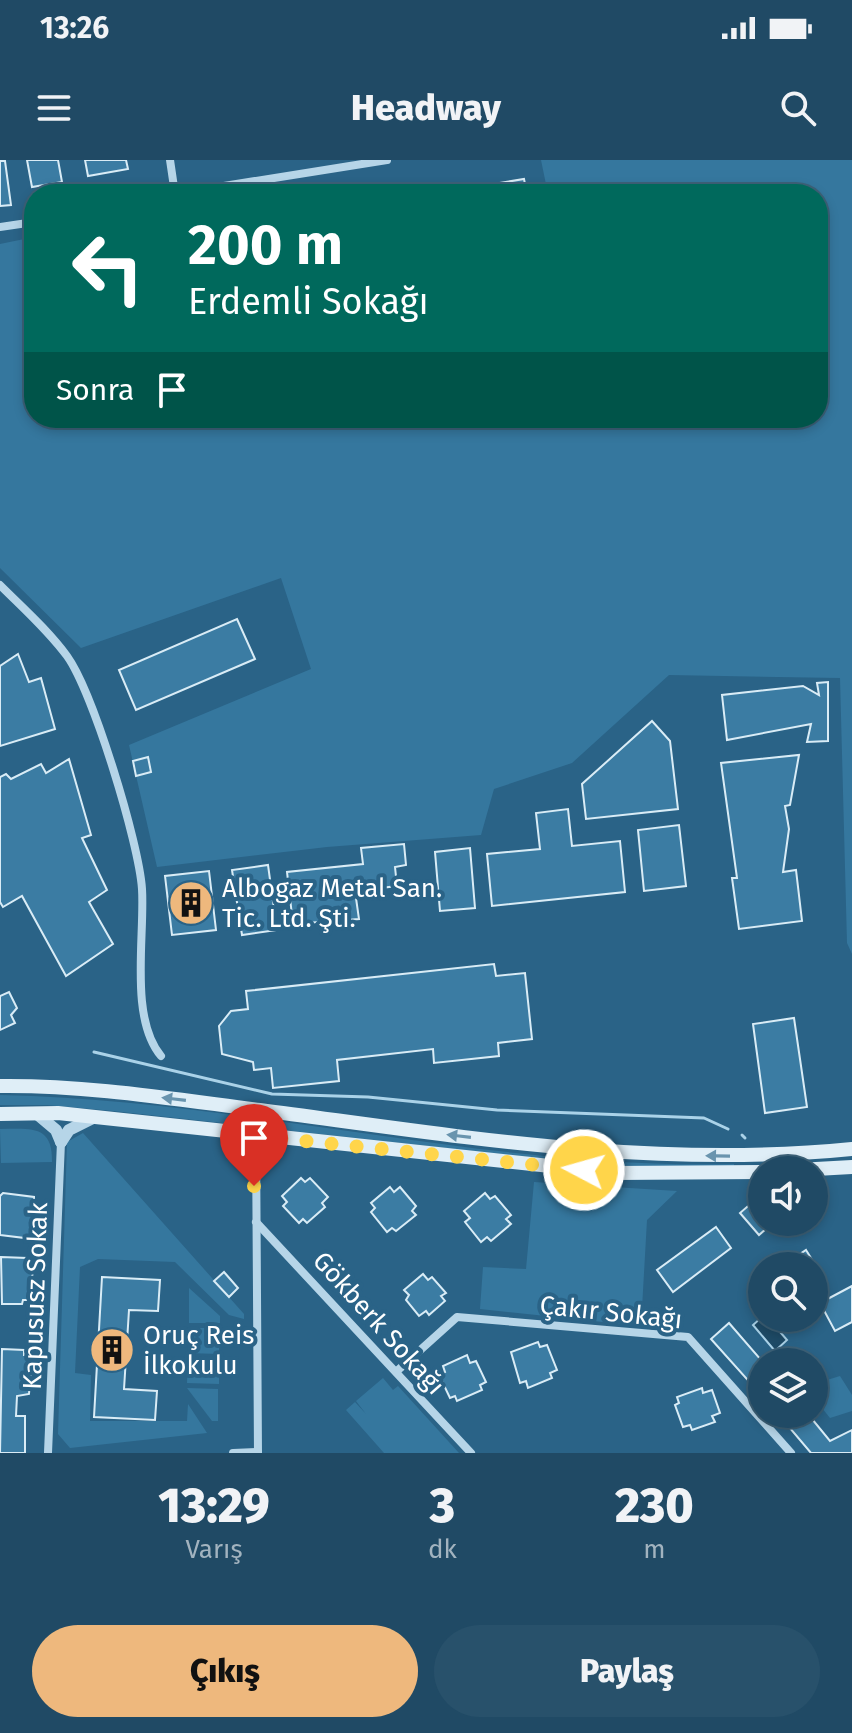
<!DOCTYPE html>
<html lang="tr">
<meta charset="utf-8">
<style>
:root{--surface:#204a65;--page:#28516b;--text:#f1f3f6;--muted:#a2b3bf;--line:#3d6279;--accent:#eeb87d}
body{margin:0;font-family:"Fira Sans",sans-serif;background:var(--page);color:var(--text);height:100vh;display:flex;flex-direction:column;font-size:30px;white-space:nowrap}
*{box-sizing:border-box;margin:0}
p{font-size:26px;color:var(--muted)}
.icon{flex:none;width:44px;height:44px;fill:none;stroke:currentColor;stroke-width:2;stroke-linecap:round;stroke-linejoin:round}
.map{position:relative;height:1293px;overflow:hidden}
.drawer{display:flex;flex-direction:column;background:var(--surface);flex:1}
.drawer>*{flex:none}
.top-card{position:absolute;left:24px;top:24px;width:804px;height:244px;border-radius:32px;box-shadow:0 4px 12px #0003,0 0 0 2px var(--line);background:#00695c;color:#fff;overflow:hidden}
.tools{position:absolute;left:748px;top:996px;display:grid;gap:16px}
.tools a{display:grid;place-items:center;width:80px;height:80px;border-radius:50%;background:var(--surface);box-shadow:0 4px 12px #0003,0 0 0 2px var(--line);font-size:40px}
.pin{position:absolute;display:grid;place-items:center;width:68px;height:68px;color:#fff;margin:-82px -34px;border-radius:50% 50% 50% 0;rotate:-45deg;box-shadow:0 0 8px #0007}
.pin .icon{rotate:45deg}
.me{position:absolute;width:88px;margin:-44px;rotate:276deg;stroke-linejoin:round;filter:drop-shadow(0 0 6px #0008)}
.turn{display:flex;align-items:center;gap:28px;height:168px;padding:0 32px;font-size:36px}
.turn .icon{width:104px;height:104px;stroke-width:2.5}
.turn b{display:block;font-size:56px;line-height:68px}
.then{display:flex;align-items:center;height:76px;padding:0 32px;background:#0003;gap:16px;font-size:30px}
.eta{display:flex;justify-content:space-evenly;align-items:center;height:136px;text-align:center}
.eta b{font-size:48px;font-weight:800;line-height:56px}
.button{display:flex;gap:16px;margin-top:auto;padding:16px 32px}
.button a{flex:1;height:92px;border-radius:48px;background:var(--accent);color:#111;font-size:32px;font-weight:800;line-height:92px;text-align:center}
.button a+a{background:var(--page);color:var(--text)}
.status{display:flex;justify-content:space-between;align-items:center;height:56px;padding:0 40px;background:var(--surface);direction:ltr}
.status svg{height:22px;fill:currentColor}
header{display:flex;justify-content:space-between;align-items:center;height:104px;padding:0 32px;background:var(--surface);font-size:36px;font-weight:800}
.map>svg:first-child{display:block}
</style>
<div class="status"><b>13:26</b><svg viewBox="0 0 49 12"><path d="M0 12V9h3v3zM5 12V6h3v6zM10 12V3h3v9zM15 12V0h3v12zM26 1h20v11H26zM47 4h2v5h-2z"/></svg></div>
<header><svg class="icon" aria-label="menu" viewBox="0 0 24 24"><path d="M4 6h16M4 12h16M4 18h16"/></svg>Headway<svg class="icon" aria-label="search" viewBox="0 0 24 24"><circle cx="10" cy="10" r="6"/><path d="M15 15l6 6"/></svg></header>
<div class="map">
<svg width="852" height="1293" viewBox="0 0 852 1293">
<rect width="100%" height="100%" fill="#2a6387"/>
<g fill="#35779e">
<polygon points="541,0 852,0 852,794 847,783 840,518 669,515 572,603 494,629 481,675 327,687 157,707 129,585 311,509 281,418 81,488 0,408 0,84 34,77 34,258 818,258 818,34 548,34"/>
<path d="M0,935C246,940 487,1010 734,1004V1007L609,1006L113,951L47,945H0Z"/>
<path d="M0,969C30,969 53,964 52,1002L1,1003Z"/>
<polygon points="83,973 244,1154 244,1159 229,1155 175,1102 98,1099 80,1107 75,1213 91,1215 90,1261 187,1261 188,1244 207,1273 70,1288 58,1274 67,982"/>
<polygon points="534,1022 677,1031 647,1060 641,1166 480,1149 483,1107 526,1109"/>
<polygon points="189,1128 220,1156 220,1163 189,1163"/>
<polygon points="188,1168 219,1168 219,1194 188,1193"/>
<polygon points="188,1200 219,1200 219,1224 187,1223"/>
<polygon points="840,1216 852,1235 852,1251 830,1258 814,1238 814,1224"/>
<polygon points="383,1218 393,1230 398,1226 459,1293 384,1293 346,1250 355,1242 366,1254 356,1241"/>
<polygon points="187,1228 218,1229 218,1261 212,1261"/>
</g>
<polygon fill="#1e4b67" stroke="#aad2e8" stroke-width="2" points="762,1157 768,1158 787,1180 775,1191 753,1165"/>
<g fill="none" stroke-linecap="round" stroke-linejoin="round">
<g stroke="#aad2e8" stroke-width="3">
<polyline points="94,892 272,934 368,937 497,950 704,958 728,969"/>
<polyline points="742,975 745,978"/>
</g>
</g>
<g fill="#3b7ca3" stroke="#d9ecf6" stroke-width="2">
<polygon points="27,0 58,0 62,22 32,27"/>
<polygon points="85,0 126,0 128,9 88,16"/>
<polygon points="0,1 5,1 11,45 0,46"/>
<polygon points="524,19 527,34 463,34 463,29"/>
<polygon points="237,459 255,499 136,550 119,510"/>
<polygon points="18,494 29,522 41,518 55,569 0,586 0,506"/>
<polygon points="828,522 828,581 807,582 811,564 727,580 722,535 803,526 819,535 817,523"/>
<polygon points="652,561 670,581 678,649 586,659 582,624"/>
<polygon points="799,595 790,645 785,646 789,669 783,712 796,710 802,761 739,769 732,718 737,718 721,603"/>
<polygon points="148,597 151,612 136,616 133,601"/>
<polygon points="69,599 91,675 82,678 107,730 89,742 113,784 66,816 22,736 3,747 0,742 0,617 6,614 11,619 41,604 46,613"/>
<polygon points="568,649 572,686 620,681 625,732 492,746 487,694 540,689 536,653"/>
<polygon points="679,665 686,726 644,731 638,670"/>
<polygon points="404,684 406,705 395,707 397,726 355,731 359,759 293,764 287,712 363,704 361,688"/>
<polygon points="470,688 475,748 440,751 435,692"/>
<polygon points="268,705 277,770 242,775 232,710"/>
<polygon points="209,711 216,770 172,775 165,716"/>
<polygon points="494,804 496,816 525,813 532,879 498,883 499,896 434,903 433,889 337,900 339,921 273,928 271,908 254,910 253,902 222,894 219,866 231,851 248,849 246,831"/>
<polygon points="9,832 17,848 11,855 15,863 0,870 0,836"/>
<polygon points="794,858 807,947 765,953 753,864"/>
<polygon points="301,1018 305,1022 310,1018 328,1037 322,1043 325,1047 307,1063 303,1059 299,1063 283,1046 287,1042 282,1036"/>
<polygon points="390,1027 394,1032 400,1027 416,1046 412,1051 416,1055 396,1071 392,1068 387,1072 371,1052 375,1048 371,1043"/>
<polygon points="3,1033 34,1037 33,1075 25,1075 25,1078 0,1075 0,1036"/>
<polygon points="485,1033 490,1039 495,1036 511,1055 506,1059 511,1064 491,1081 487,1077 481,1082 465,1062 470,1058 464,1051"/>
<polygon points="762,1034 762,1062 774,1062 759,1075 740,1053"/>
<polygon points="716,1067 731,1088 673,1132 657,1110"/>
<polygon points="806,1090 816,1106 782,1106"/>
<polygon points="1,1097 27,1098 27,1102 33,1102 31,1140 23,1140 22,1144 2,1144"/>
<polygon points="224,1112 238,1128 229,1137 214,1121"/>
<polygon points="423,1114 428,1120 432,1117 446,1133 441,1136 445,1141 429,1155 426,1151 419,1156 406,1140 409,1135 404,1130"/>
<polygon points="102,1117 160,1120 158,1151 129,1150 124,1229 157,1231 155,1260 94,1257"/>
<polygon points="852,1126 852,1162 835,1171 820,1143"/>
<polygon points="729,1163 762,1201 762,1236 711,1179"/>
<polygon points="538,1182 540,1187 547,1185 557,1210 550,1213 552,1218 528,1228 526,1221 520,1223 511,1192"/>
<polygon points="2,1189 24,1190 24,1195 32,1195 29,1234 17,1236 16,1256 25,1256 25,1293 0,1293"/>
<polygon points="467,1195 470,1203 476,1201 486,1222 480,1225 482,1230 457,1241 455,1236 450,1238 439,1215 445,1212 443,1206"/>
<polygon points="702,1228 703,1233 712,1230 720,1253 712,1256 715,1262 692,1270 690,1265 683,1267 675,1245 679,1243 677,1237"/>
<polygon points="778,1254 808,1254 830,1281 852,1270 852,1293 811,1293"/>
</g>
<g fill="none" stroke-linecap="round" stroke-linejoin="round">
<g stroke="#b6d5e8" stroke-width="8">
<polyline points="170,0 175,34"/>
<polyline points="174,34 387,0"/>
<polyline points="0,67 34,62"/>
<path d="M0,425C23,448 48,470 67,496C93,532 139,683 142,729C145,776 129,858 161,896"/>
<polyline points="256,976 258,1293"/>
<polyline points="256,1062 471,1293"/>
<polyline points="397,1211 457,1157 688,1177 791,1293"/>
<polyline points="48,1293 61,982"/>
<polyline points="233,1293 258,1292"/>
</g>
<g stroke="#b6d5e8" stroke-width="12">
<polyline points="37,954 56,970 61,982"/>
<polyline points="61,982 69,970 93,958"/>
</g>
<g stroke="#dfeef7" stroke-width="14">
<path d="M0,926C87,925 173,939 260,950C459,976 650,1009 852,989"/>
<polyline points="0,954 58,953 615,1013 762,1012"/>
<polyline points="798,1010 852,1007"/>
</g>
</g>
<defs><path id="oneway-solid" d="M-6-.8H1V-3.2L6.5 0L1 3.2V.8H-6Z" transform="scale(2)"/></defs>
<g fill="#6994ae">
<use href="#oneway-solid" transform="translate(174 939) rotate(-173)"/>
<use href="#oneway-solid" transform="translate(459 976) rotate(-173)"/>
<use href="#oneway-solid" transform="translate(718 996) rotate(-179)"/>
</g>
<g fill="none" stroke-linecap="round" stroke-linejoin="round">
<polyline stroke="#ffd54a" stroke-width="14" stroke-dasharray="0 25.2" points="254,1026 256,976 584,1010"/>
</g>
<defs>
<g id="building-disc" transform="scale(2.3)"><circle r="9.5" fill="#eeb87d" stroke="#2a6387"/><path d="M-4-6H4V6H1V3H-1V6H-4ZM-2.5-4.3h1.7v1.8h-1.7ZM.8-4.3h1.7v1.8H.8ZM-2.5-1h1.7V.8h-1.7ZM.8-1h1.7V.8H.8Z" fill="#111"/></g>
</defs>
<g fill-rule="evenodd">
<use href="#building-disc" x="191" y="743"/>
<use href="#building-disc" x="112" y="1190"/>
</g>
<g text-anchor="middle" stroke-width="8" stroke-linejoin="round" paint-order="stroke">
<g font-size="26" fill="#fff" stroke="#2a6387" text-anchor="start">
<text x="222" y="737">Albogaz Metal San.<tspan x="222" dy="30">Tic. Ltd. Şti.</tspan></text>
<text x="143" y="1184">Oruç Reis<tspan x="143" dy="30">İlkokulu</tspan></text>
</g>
<g font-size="26" fill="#fff" stroke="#2a6387">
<text transform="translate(35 1136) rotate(-88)" y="9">Kapususz Sokak</text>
<text transform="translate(611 1152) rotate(6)" y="9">Çakır Sokağı</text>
<text transform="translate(379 1163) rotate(48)" y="9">Gökberk Sokağı</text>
</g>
</g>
</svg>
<div class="tools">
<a><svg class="icon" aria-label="sound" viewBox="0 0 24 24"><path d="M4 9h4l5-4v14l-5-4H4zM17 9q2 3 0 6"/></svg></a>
<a><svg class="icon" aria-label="search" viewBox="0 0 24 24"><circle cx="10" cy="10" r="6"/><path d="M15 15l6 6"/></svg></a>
<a><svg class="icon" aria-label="layers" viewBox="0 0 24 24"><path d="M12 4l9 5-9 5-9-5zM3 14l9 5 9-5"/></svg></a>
</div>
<div class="pin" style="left:254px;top:1026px;background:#d93025"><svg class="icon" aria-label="arrive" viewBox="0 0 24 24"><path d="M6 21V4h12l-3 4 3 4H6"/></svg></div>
<svg class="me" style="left:584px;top:1010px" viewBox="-20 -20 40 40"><circle r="17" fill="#ffd54a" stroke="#fff" stroke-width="3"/><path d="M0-11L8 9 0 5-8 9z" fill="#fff"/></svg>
<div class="top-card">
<div class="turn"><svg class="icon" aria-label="left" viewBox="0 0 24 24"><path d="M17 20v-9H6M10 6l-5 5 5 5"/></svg><div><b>200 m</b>Erdemli Sokağı</div></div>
<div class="then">Sonra<svg class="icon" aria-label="arrive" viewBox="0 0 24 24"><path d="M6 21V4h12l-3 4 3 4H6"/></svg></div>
</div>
</div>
<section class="drawer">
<div class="eta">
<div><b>13:29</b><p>Varış</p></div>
<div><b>3</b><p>dk</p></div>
<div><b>230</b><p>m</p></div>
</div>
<div class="button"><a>Çıkış</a><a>Paylaş</a></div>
</section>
